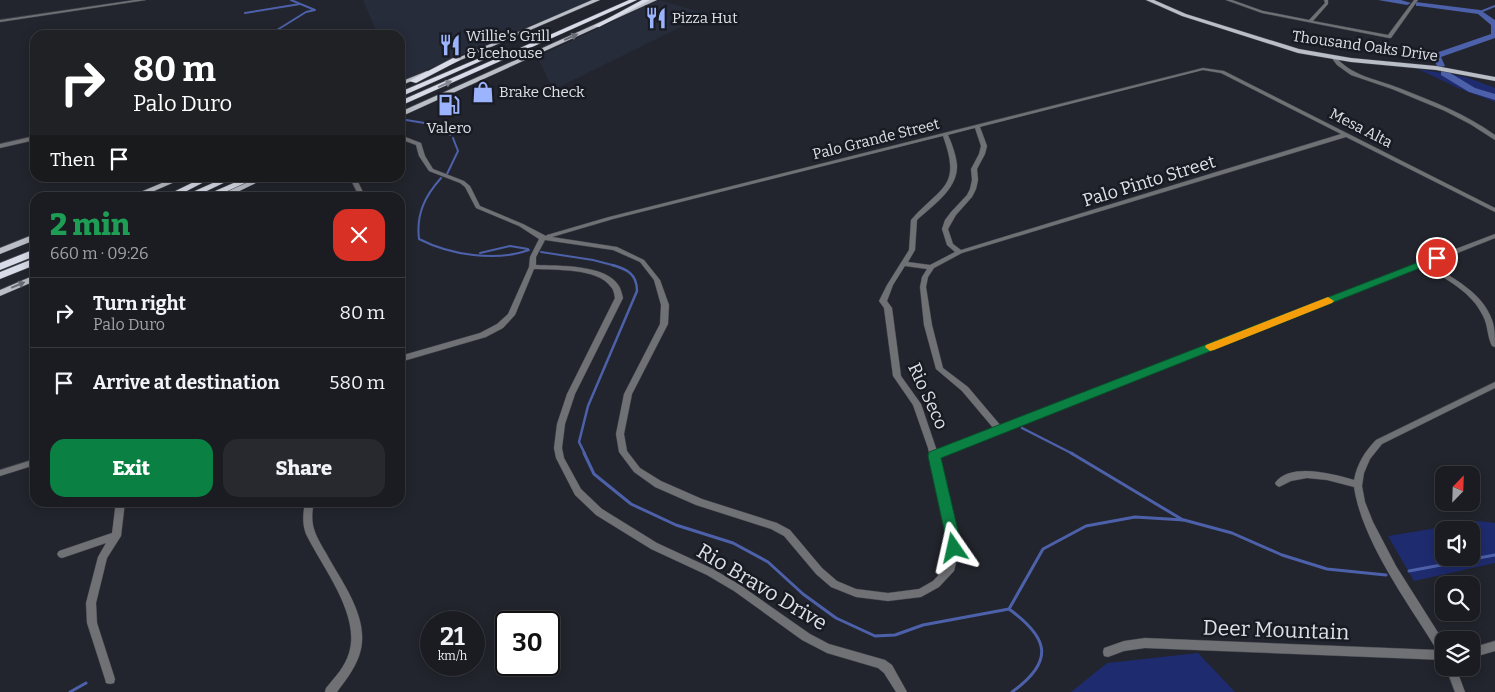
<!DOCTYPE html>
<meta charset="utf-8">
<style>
:root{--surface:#1a1c22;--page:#27292f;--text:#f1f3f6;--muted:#9fa1a5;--line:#383a40;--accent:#0b8043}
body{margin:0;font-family:Bitter,serif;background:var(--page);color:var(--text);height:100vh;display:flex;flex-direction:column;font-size:19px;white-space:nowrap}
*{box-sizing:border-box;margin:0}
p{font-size:16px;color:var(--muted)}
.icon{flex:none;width:28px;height:28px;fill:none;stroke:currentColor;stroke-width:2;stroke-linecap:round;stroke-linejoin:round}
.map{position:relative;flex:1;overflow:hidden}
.panel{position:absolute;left:30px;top:192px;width:375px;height:315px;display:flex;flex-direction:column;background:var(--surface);border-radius:15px;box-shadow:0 2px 12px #0003,0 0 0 1px var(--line)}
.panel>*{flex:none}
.banner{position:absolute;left:30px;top:30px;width:375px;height:152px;border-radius:15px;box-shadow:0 2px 12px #0003,0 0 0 1px var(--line);background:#202124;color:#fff;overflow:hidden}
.needle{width:32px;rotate:23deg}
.controls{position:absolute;left:1435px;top:466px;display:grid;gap:10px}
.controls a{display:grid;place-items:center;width:45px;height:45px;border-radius:10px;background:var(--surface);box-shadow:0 2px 12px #0003,0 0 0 1px var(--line);font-size:25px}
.speed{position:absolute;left:420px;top:611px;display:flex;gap:10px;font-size:25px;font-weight:700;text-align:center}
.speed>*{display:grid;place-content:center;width:65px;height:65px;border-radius:50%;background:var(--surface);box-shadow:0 2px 12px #0003,0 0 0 1px var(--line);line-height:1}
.speed small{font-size:12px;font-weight:400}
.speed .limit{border:2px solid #111;border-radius:8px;background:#fff;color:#111}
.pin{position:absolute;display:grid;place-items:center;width:42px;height:42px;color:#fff;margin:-21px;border:2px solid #fff;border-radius:50%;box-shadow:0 1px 5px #0007}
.me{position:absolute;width:55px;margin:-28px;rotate:349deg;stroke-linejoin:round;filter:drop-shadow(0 0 4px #0008)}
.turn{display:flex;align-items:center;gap:18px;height:105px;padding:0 20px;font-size:22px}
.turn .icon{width:65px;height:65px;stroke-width:2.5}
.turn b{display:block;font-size:35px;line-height:42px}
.then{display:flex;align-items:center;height:48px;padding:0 20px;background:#0003;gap:10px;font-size:19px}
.round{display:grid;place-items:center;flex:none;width:52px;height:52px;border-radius:15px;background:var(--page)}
.overview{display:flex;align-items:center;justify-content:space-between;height:85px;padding:0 20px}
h1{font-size:30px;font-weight:800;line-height:38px;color:#1e9e55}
.action{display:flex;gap:10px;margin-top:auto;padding:10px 20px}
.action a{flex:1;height:58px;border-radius:15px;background:var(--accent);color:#fff;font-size:20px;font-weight:800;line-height:58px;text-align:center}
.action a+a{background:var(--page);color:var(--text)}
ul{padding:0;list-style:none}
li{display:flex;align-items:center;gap:15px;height:70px;padding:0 20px;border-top:1px solid var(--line)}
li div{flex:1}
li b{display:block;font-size:19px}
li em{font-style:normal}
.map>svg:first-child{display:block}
</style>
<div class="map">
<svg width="1495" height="692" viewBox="0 0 1495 692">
<rect width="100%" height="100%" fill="#22252d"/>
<g fill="#272c3a">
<polygon points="363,0 591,0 400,81 400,35 378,35"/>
<polygon points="659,0 707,14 553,90 539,60 535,58"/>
</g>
<g fill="#1e2b6e" fill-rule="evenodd">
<polygon points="1418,69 1466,77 1495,88 1495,102 1458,88"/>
<path d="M1479,521L1495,523V563L1414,581L1388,536ZM1444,530H1471V558H1444Z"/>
<polygon points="1198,653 1235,692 1071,692 1107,663"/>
</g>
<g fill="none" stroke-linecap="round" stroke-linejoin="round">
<g stroke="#4d61aa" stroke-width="2">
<polyline points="1480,12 1495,6"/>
<polyline points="245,13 300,4"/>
<polyline points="269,35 306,12 315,10 291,0"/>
<polyline points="400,119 443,126 450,135"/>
<polyline points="447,174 458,151 453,138"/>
<path d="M441,178C425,196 416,214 419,239C450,255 496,262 529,250"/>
<polyline points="541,252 593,260 616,266"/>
<polyline points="480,253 510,246 528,249"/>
</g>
<g stroke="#4d61aa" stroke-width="2.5">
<polyline points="1022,428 1073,454"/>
<path d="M585,454L579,442L588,406L637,291C637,274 627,269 612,265"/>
</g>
<g stroke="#4d61aa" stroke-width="3">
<path d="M584,453L594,474L631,504L676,525L733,543L768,562L803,594L836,618L875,636L895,635L923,625L1009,609C1049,638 1055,661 1012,692"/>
<polyline points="1071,453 1183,520"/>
<polyline points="1409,571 1495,555"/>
<polyline points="1009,609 1043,549 1086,526 1135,517 1184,520 1232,533 1282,555 1327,569 1386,575"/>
<polyline points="70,692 86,683"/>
</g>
<g fill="#4d61aa" fill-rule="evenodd">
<polygon points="1378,0 1401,0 1411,3 1407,5"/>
<polygon points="1416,2 1480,10 1495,20 1495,38 1441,57 1445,66 1438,68 1432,56 1433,54 1491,34 1491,25 1478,14 1419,6 1416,6"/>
<polygon points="1441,71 1447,71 1475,88 1495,94 1495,100 1469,92 1441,75"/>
</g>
<g stroke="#40434b" stroke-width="1">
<g id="minor">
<polygon points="135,0 146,0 0,22 0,20"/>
<polygon points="1226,0 1232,0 1263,11 1309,20 1325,3 1324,0 1328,0 1328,4 1313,21 1388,35 1414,0 1418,0 1391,38 1389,38 1262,13"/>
<path d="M1331,56H1335C1351,76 1376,79 1399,88C1432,101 1466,114 1495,135V140L1470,124L1445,111L1392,89L1351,75L1337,65L1331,57Z"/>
<path d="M1203,68L1224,71L1495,208V212L1346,137L962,253L934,268L928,277L926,287L932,325L943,368L968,387L1001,426L1420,263L1421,262L1424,261L1495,234V238L1430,264C1453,278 1483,293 1492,320C1495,328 1495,337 1495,347L1492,346C1487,336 1488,325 1483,316C1472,292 1446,279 1424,266L939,458L960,548L954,571L939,587L921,597L888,601L856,597L831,587L816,574L784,536L771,529L696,505L655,487L634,472L619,452L616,434L624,394L660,324L661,305L654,280L640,262L613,250L545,240L536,257V265C558,266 606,264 619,286C621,290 622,294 623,298L575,394L565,424L562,448L564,458L581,489L602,509L657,543L713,569L740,585L810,634L829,644L885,660L892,665L907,692H896L884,673L878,668L827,653L802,640L734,591L707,575L651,549L596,515L575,495L556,458L554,448L557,424L567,394L615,298C614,294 614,290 611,287C598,268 555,270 534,269L515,315L503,328L486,337L400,362V356L480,333L497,324L508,314L529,267L530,257L539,239L519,226L476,208L465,187L460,183L429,171L419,156L416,145L400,139V135L421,143L425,156L433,169L464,181L470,186L480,206L523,224L546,236L547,235L609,217ZM1203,70L1221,73L1341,134L961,250L953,244L948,229L956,215L972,197L976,189L978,180L977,169L985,154L987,146L980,127ZM975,128L981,146L979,154L971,169L972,180L970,189L967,195L951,212L945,220L942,229L947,245L955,252L930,265L908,262L915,250L917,220C933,205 958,189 957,165C956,155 952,144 948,135ZM943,136C962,188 941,186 911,220L909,250L887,285L879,301L884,308L893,376L913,405L928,448L950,548L947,566L933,581L919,589L888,593L856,589L837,581L822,568L790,530L777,523L702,499L661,481L640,468L627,451L624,434L632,394L668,324L669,305L660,280L644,260L617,247L552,237L613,219ZM905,266L927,269L922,277L920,287L924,325L936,369L962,391L994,429L937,451L921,404L901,376L892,308L887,301L893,285Z"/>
<polygon points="35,136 35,140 0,148 0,144"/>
<polygon points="350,178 356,178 366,198 360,198"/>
<path d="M1495,382V388L1382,444L1370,459L1364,473L1362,486L1365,502L1373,522L1396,566L1444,642V660L1145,648L1124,651L1108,657L1104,656L1103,652L1104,648L1124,641L1145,638L1437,650C1408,603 1362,541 1354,487L1327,480L1307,478L1291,481L1279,487L1276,485L1275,483C1290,462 1333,474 1354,480C1357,464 1365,451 1376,440Z"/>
<polygon points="35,459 35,465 0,476 0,470"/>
<polygon points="116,502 125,502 121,536 107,558 96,603 97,623 115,679 114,683 110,684 106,683 105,679 87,623 86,603 98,557 106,543 62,558 59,557 57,554 59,551 112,533"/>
<path d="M305,502H314C309,525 315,534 326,553C342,583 372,620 359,656C354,670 345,681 337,692H325L326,688C335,677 345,667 349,653C361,615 322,567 306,534C302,523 303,514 305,502Z"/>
<polygon points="1495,641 1495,651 1471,658 1471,648"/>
<polygon points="1446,668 1456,668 1465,692 1455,692"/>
</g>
</g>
<g stroke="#40434b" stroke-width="1">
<g id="major">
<polygon points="592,0 600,0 449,65 444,64"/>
<polygon points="649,0 657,0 400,117 400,112"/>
<polygon points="1146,0 1154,0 1186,14 1299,49 1351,58 1436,66 1495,77 1495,81 1436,70 1351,62 1298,53 1182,16"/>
<polygon points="427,71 432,72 400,86 400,82"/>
<polygon points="174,178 184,178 138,198 126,198"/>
<polygon points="257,178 266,178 225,198 213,198"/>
<polygon points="35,234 35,240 0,254 0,248"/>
<polygon points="35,275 35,281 0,296 0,290"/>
</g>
</g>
<g stroke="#40434b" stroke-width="1">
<g id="highway">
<polygon points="629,0 637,0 400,106 400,101"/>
<polygon points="642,0 650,0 599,27 594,26"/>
<polygon points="503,48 508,49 400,97 400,92"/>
<polygon points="453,58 460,60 416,83 409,81"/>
<polygon points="202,178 212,178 173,198 161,198"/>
<polygon points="224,178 234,178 192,198 179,198"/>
<polygon points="245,178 256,178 212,198 199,198"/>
<polygon points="35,249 35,256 0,270 0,263"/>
<polygon points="35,258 35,265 0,279 0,272"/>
</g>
</g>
<use href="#minor" fill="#6f7175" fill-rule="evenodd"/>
<use href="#major" fill="#babec7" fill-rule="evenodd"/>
<use href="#highway" fill="#d8dce8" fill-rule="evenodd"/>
</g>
<defs><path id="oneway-solid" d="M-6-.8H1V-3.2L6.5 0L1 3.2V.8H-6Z" transform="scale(1.25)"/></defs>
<g fill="#696c75">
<use href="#oneway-solid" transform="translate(571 37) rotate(-24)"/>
<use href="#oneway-solid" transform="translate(18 285) rotate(-23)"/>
</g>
<use fill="#82858f" href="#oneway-solid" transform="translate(445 84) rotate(-24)"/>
<polygon fill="#0b8043" stroke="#07532c" points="1437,255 1442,258 1440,260 941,458 962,548 960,552 954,554 949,552 928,456 929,452"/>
<polygon fill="#f59e0b" points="1328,297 1334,301 1332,303 1214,350 1210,351 1205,347 1206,345"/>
<defs>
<g id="restaurant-bare" transform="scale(1.725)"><path d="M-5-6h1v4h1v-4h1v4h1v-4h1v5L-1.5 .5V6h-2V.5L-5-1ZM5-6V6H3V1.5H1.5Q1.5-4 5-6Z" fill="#9cb4fd" stroke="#181b23" stroke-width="2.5" paint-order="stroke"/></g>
<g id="shop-bare" transform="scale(1.725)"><path d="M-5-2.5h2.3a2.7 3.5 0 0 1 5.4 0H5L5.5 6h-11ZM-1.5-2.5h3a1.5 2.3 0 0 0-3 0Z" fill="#9cb4fd" stroke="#181b23" stroke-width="2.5" paint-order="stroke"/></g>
<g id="fuel-bare" transform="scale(1.725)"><path d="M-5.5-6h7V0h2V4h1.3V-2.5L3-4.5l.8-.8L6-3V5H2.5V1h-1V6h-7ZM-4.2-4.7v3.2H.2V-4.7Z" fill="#9cb4fd" stroke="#181b23" stroke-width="2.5" paint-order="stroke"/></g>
</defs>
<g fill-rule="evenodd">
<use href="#restaurant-bare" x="656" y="18"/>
<use href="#restaurant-bare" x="450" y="45"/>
<use href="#shop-bare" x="483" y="92"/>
<use href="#fuel-bare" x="449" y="105"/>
</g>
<g text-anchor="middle" stroke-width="5" stroke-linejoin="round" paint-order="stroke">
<g font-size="15" fill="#dee0e6" stroke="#181b23" text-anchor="start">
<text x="672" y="23">Pizza Hut</text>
<text x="466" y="41">Willie's Grill<tspan x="466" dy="17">&amp; Icehouse</tspan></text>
<text x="499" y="97">Brake Check</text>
<text x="449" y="133" text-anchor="middle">Valero</text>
</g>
<g font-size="15" fill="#dee0e6" stroke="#181b23">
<text transform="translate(1365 46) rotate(8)" y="5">Thousand Oaks Drive</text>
<text transform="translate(1361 128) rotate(27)" y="5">Mesa Alta</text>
<text transform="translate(876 139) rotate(-14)" y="5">Palo Grande Street</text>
</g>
<g font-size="18" fill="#dee0e6" stroke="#181b23">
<text transform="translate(1149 181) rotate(-17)" y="6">Palo Pinto Street</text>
<text transform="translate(928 396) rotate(65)" y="6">Rio Seco</text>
</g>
<g font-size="21" fill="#dee0e6" stroke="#181b23">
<text transform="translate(762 587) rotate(31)" y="7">Rio Bravo Drive</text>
<text transform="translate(1276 630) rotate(2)" y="7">Deer Mountain</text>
</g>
</g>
</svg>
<div class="controls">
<a><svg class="needle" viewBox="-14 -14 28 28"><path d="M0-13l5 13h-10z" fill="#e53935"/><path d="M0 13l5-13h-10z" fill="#9fa1a5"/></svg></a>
<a><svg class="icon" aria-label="sound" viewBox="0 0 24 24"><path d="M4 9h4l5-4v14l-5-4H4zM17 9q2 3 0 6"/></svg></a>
<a><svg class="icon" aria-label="search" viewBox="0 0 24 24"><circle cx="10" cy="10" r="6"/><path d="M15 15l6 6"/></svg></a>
<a><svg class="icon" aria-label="layers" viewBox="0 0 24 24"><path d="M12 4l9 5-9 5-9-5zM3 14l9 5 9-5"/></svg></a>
</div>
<div class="speed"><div>21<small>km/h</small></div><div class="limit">30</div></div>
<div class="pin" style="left:1437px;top:258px;background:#d93025"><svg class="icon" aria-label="arrive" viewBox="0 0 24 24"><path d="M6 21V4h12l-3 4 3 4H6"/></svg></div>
<svg class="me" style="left:954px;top:548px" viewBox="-20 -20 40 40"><path d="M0-17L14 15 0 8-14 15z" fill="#0b8043" stroke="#fff" stroke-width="4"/></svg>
<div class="banner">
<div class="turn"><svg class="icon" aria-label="right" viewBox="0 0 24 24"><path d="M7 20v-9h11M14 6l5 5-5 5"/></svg><div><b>80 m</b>Palo Duro</div></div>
<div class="then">Then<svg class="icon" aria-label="arrive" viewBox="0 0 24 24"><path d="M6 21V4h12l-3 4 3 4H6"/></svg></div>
</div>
<section class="panel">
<div class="overview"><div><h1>2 min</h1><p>660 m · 09:26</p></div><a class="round" style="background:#d93025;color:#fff"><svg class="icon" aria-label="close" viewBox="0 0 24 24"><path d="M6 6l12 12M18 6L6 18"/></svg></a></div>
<ul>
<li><svg class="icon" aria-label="right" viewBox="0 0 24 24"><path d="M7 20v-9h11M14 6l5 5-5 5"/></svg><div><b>Turn right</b><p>Palo Duro</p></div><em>80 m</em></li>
<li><svg class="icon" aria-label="arrive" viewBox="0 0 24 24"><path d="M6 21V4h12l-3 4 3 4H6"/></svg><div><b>Arrive at destination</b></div><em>580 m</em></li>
</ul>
<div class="action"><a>Exit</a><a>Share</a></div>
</section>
</div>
